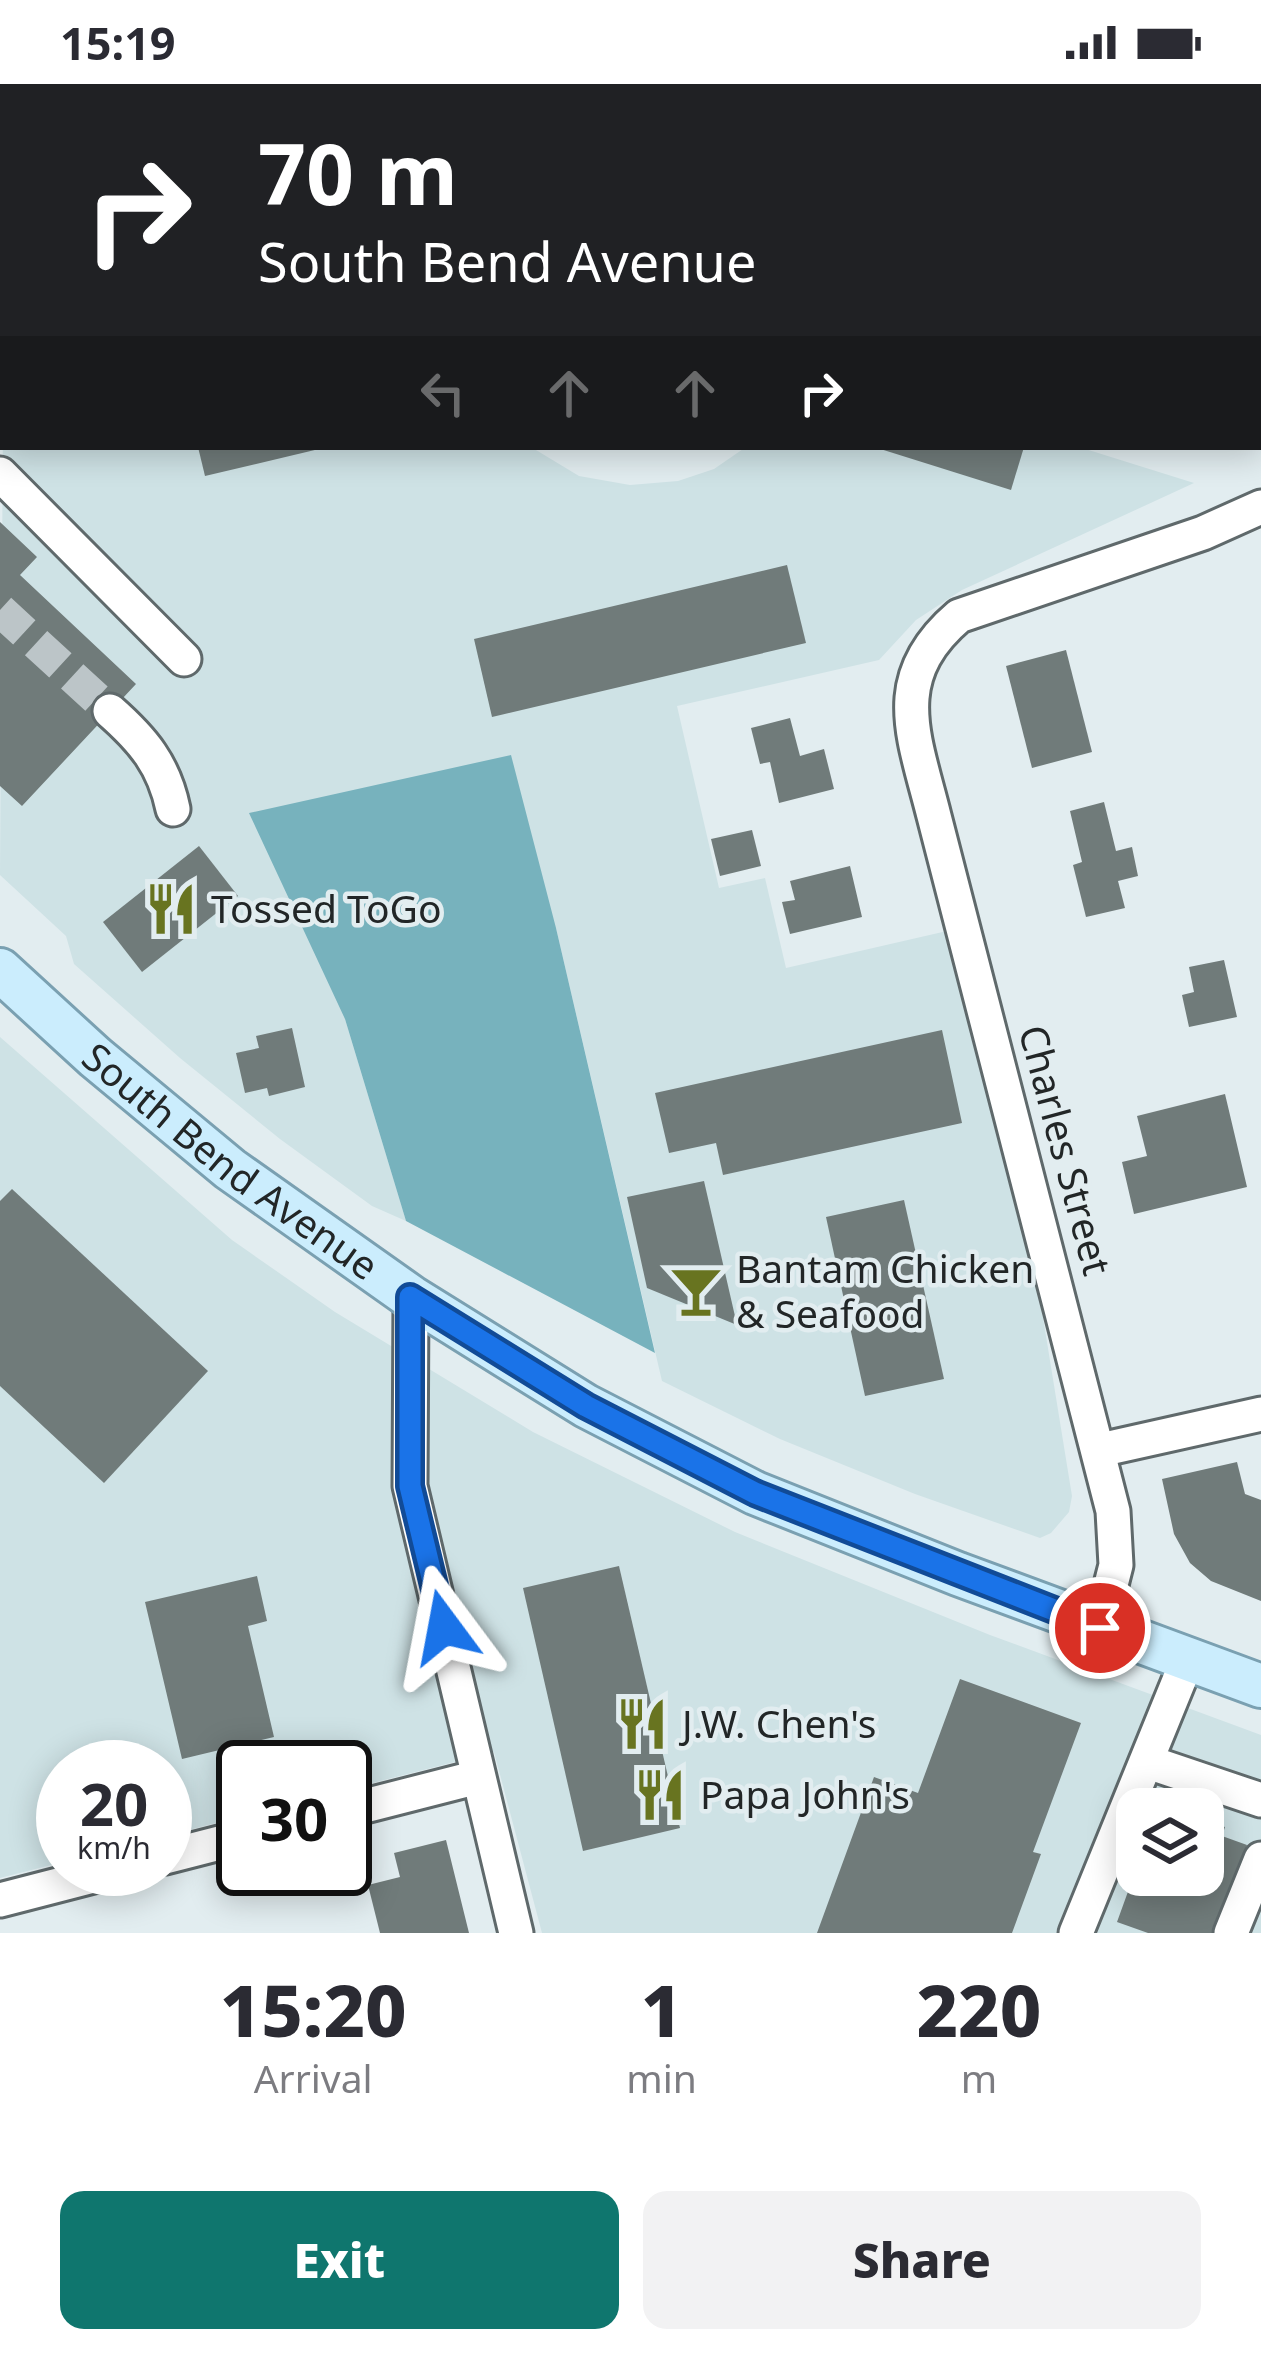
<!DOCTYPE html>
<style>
:root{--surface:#fff;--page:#f2f2f3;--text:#2b2b33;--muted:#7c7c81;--accent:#0f766e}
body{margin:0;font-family:"Noto Sans",sans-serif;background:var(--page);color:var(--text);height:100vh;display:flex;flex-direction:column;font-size:45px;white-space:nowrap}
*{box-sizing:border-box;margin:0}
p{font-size:39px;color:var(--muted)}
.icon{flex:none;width:66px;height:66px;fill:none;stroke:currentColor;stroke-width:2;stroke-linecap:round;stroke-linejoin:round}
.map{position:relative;height:1849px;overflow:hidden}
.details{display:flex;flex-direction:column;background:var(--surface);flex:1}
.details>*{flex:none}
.banner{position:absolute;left:0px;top:0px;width:1263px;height:366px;box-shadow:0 6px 30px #0003;background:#202124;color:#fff;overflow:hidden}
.buttons{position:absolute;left:1116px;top:1704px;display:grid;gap:24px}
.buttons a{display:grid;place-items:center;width:108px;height:108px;border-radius:24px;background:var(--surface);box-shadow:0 6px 30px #0003;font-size:60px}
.speed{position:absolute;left:36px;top:1656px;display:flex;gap:24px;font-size:60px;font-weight:700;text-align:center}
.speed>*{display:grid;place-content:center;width:156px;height:156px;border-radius:50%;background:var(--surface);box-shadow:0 6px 30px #0003;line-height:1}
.speed small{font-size:30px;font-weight:400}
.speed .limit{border:6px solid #111;border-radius:18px;background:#fff;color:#111}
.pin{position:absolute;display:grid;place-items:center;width:102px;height:102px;color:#fff;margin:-51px;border:6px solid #fff;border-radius:50%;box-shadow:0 3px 12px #0007}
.me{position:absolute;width:132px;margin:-66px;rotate:347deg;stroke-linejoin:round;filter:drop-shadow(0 0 9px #0008)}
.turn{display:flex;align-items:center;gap:42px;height:252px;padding:0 60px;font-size:54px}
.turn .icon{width:156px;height:156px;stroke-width:2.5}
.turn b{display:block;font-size:84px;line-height:102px}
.lanes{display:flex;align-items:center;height:114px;padding:0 60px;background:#0003;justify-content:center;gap:60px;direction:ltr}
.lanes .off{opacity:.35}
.eta{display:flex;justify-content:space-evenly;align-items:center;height:204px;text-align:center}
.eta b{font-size:72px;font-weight:800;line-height:84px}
.action{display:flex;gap:24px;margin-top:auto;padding:24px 60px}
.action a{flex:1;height:138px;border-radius:24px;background:var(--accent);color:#fff;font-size:48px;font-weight:800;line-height:138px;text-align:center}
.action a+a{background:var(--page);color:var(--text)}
.status{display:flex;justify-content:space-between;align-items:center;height:84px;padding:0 60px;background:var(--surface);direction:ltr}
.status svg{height:33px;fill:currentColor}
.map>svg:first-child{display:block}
</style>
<div class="status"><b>15:19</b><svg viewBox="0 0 49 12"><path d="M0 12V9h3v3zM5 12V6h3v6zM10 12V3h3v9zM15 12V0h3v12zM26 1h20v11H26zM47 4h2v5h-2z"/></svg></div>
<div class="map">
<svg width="1261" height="1849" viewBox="0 0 1261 1849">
<rect width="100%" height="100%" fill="#e2edf0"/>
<g fill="#cee2e5" fill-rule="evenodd">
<polygon points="589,0 1118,0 590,3"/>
<polygon points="3,334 3,363 531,363 579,392 630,401 678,397 714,385 746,363 1079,363 1194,399 962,506 916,536 879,576 677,622 719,804 765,794 786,884 947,847 1033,1172 1072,1412 1069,1428 1051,1449 1040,1454 915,1410 780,1355 662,1297 556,844 345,935 406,1137 372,1122 280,1055 180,974 74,880 66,852 0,791"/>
<path d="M0,953L232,1156L335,1228L533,1348L735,1448L990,1551L1261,1651V1849H542L494,1668L345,1706V1683H243V1732L165,1752V1683H63V1778L0,1794ZM1137,1725H1203V1791H1137Z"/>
</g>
<polygon fill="#77b2bd" points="511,671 556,844 655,1269 406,1137 345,935 249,729"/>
<g fill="#707b7a">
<polygon points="198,363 319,363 319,365 205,392"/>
<polygon points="874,363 1024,363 1011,406"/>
<polygon points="0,438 37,473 20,491 136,600 22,722 0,702"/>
<polygon points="787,481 806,559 492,633 474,555"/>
<polygon points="1066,566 1092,668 1032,684 1006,582"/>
<polygon points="790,634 800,672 824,665 834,705 779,719 770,678 760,680 751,644"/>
<polygon points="1104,718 1116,767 1132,763 1138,792 1118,797 1125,824 1086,833 1073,781 1082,778 1070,727"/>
<polygon points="752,746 761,782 720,792 711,755"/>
<polygon points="199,762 238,812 142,888 103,838"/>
<polygon points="850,782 862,833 790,850 782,818 795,816 790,797"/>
<polygon points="1224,876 1237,933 1189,943 1182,911 1194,908 1189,883"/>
<polygon points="292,944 305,1003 269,1012 267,1004 245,1009 236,969 259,964 256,952"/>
<polygon points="942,946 962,1039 723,1091 716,1059 669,1069 655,1009"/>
<polygon points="1225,1010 1247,1103 1134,1130 1122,1078 1147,1072 1137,1032"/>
<polygon points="704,1097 737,1241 647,1204 627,1113"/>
<polygon points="12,1105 208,1287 104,1399 0,1302 0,1117"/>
<polygon points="904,1116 944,1295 865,1312 826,1133"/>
<polygon points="1237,1378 1245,1410 1261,1416 1261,1517 1211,1497 1190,1479 1174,1450 1162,1395"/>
<polygon points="619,1482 680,1744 583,1767 523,1504"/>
<polygon points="257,1492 267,1537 248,1542 274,1653 182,1675 145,1518"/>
<polygon points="960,1595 1081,1639 1033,1768 1041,1770 1012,1849 817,1849 874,1693 918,1709"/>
<polygon points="1203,1735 1225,1743 1222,1752 1247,1761 1215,1849 1148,1849 1117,1838 1134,1791 1203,1791"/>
<polygon points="446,1756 469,1849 380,1849 368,1801 400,1793 394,1769"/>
</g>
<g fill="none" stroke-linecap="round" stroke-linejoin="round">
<polyline stroke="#bcc5c8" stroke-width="33" stroke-dasharray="33 16" stroke-linecap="butt" points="0,526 110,627"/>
<g stroke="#5f696b" stroke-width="39">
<g id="minor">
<polyline points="557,0 558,3"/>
<polyline points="525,3 525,0"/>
<polyline points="0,390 184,575"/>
<path d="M110,627C143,656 164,681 173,725"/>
<polyline points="411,1213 410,1402 516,1849"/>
<polyline points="1100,1366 1261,1330"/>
<path d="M1100,1544L1116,1481L1113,1427L934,732C914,652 886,594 959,532L1203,449L1261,423"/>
<polyline points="1148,1678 1261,1716"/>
<polyline points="345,1727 478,1693"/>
<polyline points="165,1773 243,1753"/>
<polyline points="0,1816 120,1785"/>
<polyline points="1076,1849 1187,1577"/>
<polyline points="1231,1849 1261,1775"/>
</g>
</g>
<g stroke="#7aa0b1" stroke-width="48">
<g id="major">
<path id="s1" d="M0,886L95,973L230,1085L411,1213L586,1322L755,1409L958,1490L1261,1602"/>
</g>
</g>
<use href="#minor" stroke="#fff" stroke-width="33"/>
<use href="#major" stroke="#cbedfd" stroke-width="42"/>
</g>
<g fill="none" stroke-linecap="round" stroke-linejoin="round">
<g stroke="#114b97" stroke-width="30">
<polyline id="route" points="444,1543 410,1402 410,1213 586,1322 755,1409 1100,1544"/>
</g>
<use href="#route" stroke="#1a73e8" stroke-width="21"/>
</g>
<defs>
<g id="restaurant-bare" transform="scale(4.14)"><path d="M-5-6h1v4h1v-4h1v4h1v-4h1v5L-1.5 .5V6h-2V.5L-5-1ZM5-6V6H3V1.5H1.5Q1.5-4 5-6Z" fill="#687420" stroke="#e2edf0" stroke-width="2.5" paint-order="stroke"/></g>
<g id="bar-bare" transform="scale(4.14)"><path d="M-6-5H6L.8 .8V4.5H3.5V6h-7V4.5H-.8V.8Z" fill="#687420" stroke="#e2edf0" stroke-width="2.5" paint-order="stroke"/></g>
</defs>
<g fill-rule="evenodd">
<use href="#restaurant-bare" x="171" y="825"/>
<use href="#bar-bare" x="696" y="1207"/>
<use href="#restaurant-bare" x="642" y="1640"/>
<use href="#restaurant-bare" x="660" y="1711"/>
</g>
<g text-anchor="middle" stroke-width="9" stroke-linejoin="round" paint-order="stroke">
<g font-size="39" fill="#222627" stroke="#e2edf0" text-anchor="start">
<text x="211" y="839">Tossed ToGo</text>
<text x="736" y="1199">Bantam Chicken<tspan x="736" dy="45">&amp; Seafood</tspan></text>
<text x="682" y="1654">J.W. Chen's</text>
<text x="700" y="1725">Papa John's</text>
</g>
<g font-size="39" fill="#222627" stroke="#e2edf0">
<text transform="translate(1065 1066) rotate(75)" y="14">Charles Street</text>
<text dy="14" stroke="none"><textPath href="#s1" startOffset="300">South Bend Avenue</textPath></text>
</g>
</g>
</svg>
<div class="buttons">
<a><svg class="icon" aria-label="layers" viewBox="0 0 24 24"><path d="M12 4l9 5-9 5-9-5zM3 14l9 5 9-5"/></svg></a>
</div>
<div class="speed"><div>20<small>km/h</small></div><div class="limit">30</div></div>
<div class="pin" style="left:1100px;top:1544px;background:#d93025"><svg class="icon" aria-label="arrive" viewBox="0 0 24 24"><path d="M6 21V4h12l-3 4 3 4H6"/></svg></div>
<svg class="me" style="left:444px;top:1543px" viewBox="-20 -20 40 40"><path d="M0-17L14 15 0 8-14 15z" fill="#1a73e8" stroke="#fff" stroke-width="4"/></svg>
<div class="banner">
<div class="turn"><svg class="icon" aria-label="right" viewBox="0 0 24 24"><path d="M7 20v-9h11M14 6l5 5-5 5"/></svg><div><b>70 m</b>South Bend Avenue</div></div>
<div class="lanes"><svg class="icon off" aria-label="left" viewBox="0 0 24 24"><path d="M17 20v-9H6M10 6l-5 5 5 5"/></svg><svg class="icon off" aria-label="ahead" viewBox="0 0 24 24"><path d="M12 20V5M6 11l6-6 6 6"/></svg><svg class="icon off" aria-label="ahead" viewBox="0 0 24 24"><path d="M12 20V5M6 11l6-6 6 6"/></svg><svg class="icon" aria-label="right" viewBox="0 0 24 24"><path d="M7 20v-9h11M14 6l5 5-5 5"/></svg></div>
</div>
</div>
<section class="details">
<div class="eta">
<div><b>15:20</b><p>Arrival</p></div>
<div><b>1</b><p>min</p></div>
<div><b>220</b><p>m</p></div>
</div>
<div class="action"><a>Exit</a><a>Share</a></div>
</section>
